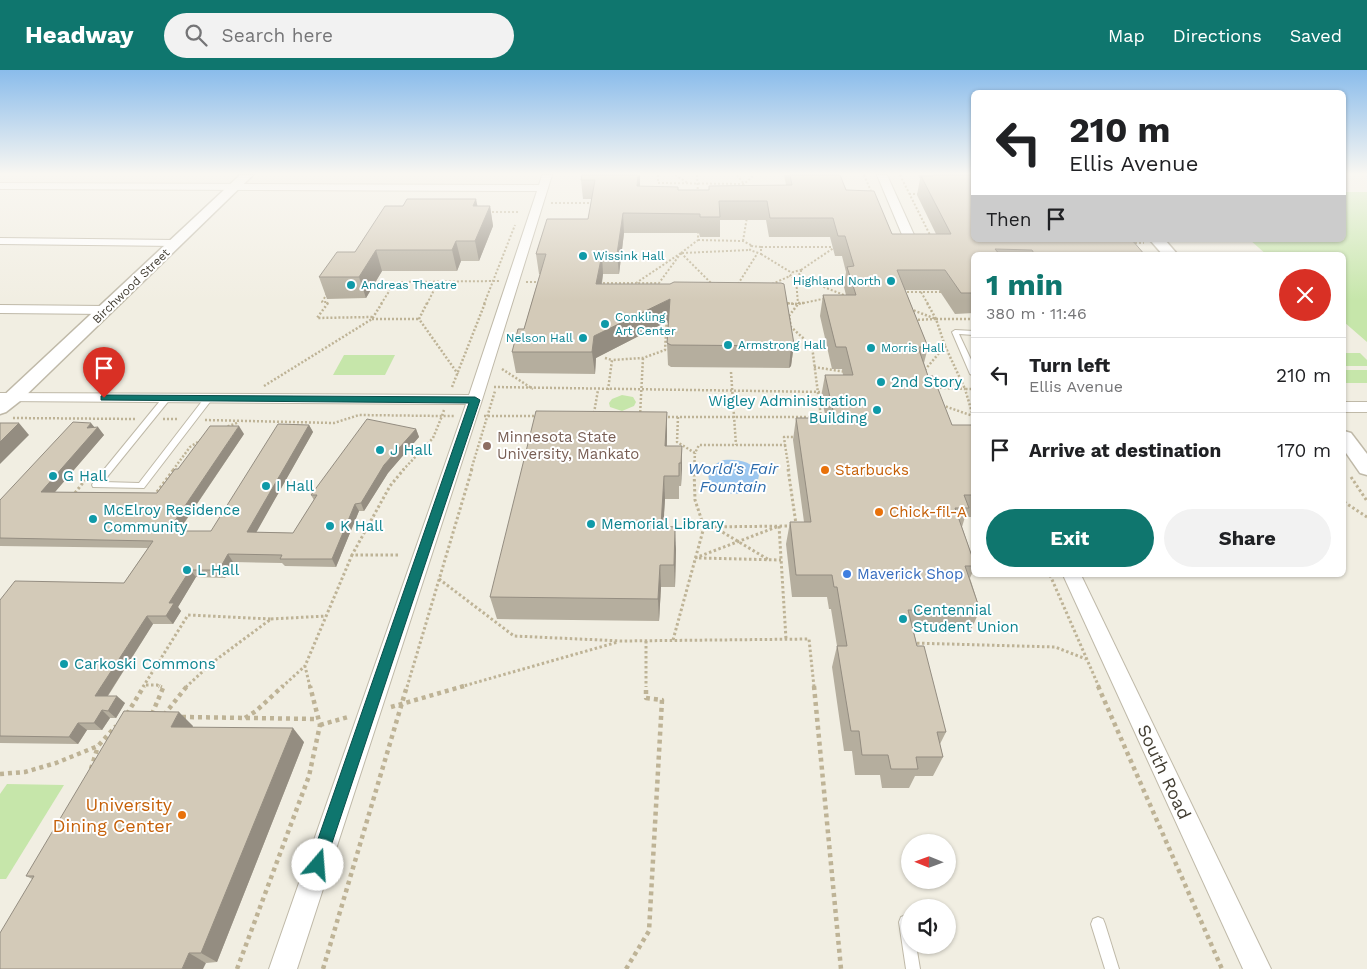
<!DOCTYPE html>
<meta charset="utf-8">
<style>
:root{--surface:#fff;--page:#f2f2f2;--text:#202124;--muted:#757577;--line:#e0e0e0;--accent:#0f766e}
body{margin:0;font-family:"Work Sans",sans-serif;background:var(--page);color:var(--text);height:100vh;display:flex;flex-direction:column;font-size:19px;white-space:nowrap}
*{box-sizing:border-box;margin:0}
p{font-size:16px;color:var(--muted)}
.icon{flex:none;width:28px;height:28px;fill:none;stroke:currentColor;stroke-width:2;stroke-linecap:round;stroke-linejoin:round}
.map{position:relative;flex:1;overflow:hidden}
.drawer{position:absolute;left:971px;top:182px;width:375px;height:325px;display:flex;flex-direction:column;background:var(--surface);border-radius:8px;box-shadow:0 1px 4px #0004}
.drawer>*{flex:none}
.hud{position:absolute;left:971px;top:20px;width:375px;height:152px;border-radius:8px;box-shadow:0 1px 4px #0004;background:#fff;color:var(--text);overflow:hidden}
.needle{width:32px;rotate:271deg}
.fabs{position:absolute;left:901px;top:764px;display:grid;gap:10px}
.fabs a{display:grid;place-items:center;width:55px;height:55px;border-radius:50%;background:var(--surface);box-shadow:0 1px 4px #0004;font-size:25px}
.pin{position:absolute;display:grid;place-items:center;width:42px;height:42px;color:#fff;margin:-51px -21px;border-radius:50% 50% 50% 0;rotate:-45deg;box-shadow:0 0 5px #0007}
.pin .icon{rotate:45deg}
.me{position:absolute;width:55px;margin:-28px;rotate:18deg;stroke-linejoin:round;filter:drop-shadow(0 0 4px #0008)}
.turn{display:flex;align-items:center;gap:18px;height:105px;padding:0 15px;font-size:22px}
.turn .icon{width:65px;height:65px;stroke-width:2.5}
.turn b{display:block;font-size:35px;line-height:42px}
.then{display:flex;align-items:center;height:48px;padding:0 15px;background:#0003;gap:10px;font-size:19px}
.round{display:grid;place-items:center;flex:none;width:52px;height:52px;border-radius:26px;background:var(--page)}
.overview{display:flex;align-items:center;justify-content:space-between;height:85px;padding:0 15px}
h1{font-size:30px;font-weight:700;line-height:38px;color:var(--accent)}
.action{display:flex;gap:10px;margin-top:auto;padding:10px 15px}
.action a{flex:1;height:58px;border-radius:30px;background:var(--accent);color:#fff;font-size:20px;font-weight:700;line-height:58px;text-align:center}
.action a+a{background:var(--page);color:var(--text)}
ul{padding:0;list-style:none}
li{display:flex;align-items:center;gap:15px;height:75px;padding:0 15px;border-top:1px solid var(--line)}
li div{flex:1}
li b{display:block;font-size:19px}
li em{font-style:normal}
header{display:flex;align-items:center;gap:30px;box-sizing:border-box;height:70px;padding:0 25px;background:var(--accent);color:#fff}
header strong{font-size:24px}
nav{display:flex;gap:28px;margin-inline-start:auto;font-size:18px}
.search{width:350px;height:45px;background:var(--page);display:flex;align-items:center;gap:12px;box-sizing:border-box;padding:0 18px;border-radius:28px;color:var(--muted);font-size:19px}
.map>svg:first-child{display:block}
</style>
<header>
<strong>Headway</strong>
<div class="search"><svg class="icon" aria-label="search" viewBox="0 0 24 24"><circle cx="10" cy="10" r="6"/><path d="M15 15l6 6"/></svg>Search here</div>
<nav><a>Map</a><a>Directions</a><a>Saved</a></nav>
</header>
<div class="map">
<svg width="1367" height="899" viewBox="0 0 1367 899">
<rect width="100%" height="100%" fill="#f1eee2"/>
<g fill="#c6e6aa">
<polygon points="1344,122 1367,122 1367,272 1344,252 1344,185 1267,185 1250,170 1344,170"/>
<polygon points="1344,283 1360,283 1367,290 1367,296 1344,296"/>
<polygon points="344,285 395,285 385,305 333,305"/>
<rect x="1344" y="300" width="23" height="13"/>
<polygon points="622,325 633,327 636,332 634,336 622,341 610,337 609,333 612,329"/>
<polygon points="7,714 64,715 6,809 0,809 0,724"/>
</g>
<path fill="#9dc7ef" d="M724,390C739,389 752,391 759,405L757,415C730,440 684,405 724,390Z"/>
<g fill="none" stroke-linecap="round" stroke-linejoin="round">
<g stroke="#bfb9a8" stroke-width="2">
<g id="service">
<polygon points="955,260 974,261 974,265 959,264 974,296 974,306 970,304 952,262"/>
<polygon points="164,326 167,326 171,328 103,412 139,413 206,326 209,326 213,328 144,418 93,417 92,415 93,413"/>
<polygon points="906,845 910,847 910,875 916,875 920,899 906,899 899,852 901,847"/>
<polygon points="1098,847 1103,849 1105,854 1119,899 1105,899 1091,854 1093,849"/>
</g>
</g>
<g stroke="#bfb9a8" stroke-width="2">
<g id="minor">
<polygon points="542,105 552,105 482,330 297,899 269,899 466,334 0,331 0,323 469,325 537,121 0,119 0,113 539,115"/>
<polygon points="877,105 887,105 915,167 913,169 909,170 903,167"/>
<polygon points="0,168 176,170 182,173 176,176 0,174"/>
<polygon points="0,235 106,236 112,240 106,244 0,243"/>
<rect x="1344" y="332" width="23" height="10"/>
<polygon points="1063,505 1081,505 1271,899 1243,899"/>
</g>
</g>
<g stroke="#bfb9a8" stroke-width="3">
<g id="tertiary">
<polygon points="240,105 253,105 20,331 6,342 0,344 0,329"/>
<polygon points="1150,170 1165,170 1178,185 1163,185"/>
<polygon points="1344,361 1351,363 1367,384 1367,405 1360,403 1344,380"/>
</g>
</g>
<g stroke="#beb396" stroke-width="2" stroke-dasharray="2 2" stroke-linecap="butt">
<polyline points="658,105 658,113 744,114 754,105"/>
<polyline points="675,105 688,113"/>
<polyline points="697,105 698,124"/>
<polyline points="737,105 744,114 744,118"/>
<polyline points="864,105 871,121 873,121"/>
<polyline points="900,105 931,167"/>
<polyline points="909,124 921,124"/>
<polyline points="551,133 595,133"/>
<polyline points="488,142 520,142"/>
<polyline points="698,170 743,171 753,176"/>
<polyline points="743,171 747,147"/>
<polyline points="1131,173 1144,173"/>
<polygon points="751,176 761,177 761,184 750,180"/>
<polyline points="761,177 837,177"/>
<polyline points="681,183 712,214"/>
<polygon points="681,183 659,213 636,213"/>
<polyline points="681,183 698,170 698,159"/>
<polyline points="682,183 750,180"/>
<polyline points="761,184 792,203"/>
<polyline points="801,200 835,177"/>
<polygon points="801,200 801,203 798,205 802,207 796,209 790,206 793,202"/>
<polyline points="801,208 844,225 840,226"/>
<polyline points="796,209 798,234"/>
<polyline points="526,212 540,212"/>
<polyline points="599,213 636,213"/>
<polyline points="738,214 757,184"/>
<polyline points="772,214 790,206"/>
<polyline points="903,222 943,222"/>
<polyline points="921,222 928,234"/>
<polyline points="784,233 795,234"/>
<polyline points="327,234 328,232 322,232 328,222"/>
<polyline points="381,234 395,212 500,211"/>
<polyline points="427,234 438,212"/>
<polyline points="484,234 515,155"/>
<polyline points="799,234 827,228"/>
</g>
<g stroke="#beb396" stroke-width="2.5" stroke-dasharray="2 2" stroke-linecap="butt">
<polyline points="328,233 317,248 372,247"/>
<polyline points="427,233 419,249 458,304"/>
<polyline points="798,233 805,233"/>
<polyline points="910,239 936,249 927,233"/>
<polyline points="372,249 419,249"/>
<polyline points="936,249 974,249"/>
<polyline points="914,250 936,249 945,276 924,301"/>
<polyline points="945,276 965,319 974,319"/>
<polyline points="605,288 612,290"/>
<polyline points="814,297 846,302"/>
<polyline points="502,299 533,319"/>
<polyline points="731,302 736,375"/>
<polygon points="884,315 965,319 973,346"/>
<polyline points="264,316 372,249 382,233"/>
<polyline points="452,317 485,233"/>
<polyline points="494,317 825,322"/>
<polyline points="608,320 612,290 643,288 665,280 667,248"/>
<polyline points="444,340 442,346 455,346"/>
<polyline points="594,343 598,320"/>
<polyline points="484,346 538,346"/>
<polyline points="640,346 643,288"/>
<polyline points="664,347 821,347 812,276 791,257 789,246 798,234 784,233"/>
<polyline points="678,347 677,372 695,383 699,375 785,375 784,367 796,367"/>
<polyline points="13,348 136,349"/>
<polyline points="163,349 179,349"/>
<polyline points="205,350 334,353 359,345 442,346 433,368 403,400"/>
<polyline points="224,358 239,352"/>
<polyline points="785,375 789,400"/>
<polyline points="173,400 190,377 201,370"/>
<polyline points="471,400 495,321"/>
<polyline points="694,400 695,383"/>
</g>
<g stroke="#beb396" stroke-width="3" stroke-dasharray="2.5 2.5" stroke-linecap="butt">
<polyline points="694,399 695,430 704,457 792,456"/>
<polyline points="788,399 796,454"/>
<polyline points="1351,407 1367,431"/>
<polyline points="75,423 85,410"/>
<polyline points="154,426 174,399"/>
<polyline points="1344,432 1367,447"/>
<polyline points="714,457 769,490"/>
<polyline points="398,485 352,485 390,416 404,399"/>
<polyline points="695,488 779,456 786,569"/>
<polyline points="699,488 781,490"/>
<polyline points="1050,505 1099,617"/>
<polyline points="439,509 514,566 622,571 809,569 814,617"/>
<polyline points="271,549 326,546"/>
<polyline points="673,570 704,457"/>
<polyline points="646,571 646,617"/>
<polyline points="912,573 1055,577 1086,589"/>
<polyline points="146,615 157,615 162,617"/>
<polyline points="143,617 188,545 271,549 213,592 186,617"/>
<polyline points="282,617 305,596"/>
<polyline points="310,617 305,596 352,485"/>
<polyline points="407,617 472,399"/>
<polyline points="460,617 618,572"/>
</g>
<g stroke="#beb396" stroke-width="4.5" stroke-dasharray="4 4" stroke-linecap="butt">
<polyline points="814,616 841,899"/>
<polyline points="1098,616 1222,899"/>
<polyline points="391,637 464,616"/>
<polyline points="127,644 144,616"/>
<polyline points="152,644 163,618 159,616"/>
<polyline points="164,645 187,616"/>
<polyline points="182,647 318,649"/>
<polyline points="245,648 256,641 283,616"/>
<polyline points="320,655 348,647"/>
<polyline points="91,699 98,676"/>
<polyline points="0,704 25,702 56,693 98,676 116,656"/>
<polyline points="237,899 309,706 320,655 310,616"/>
<polyline points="323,899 407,616"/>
<polyline points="626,899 649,861 662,630 646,628 646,616"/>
</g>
<use href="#service" fill="#fff" fill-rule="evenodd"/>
<use href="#minor" fill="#fff" fill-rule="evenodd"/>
<use href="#tertiary" fill="#fff" fill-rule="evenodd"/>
</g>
<g fill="#b5ae9e">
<polygon points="582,105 640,114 640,116 678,120 708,120 786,115 784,105 840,105 846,120 892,164 936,164 917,125 920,109 918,105 974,105 1145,185 974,185 974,243 955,244 939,220 905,220 928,277 924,293 928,306 952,355 974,357 974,447 965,447 962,457 974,492 974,499 970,508 980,540 970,562 914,562 917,576 946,662 940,674 943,687 933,706 915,706 909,718 882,718 880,705 855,705 852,681 844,681 832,597 837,576 831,539 829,539 827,527 792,527 786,474 790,452 804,452 793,370 796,348 826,348 821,327 825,305 843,305 842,299 832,299 820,246 823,225 846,225 844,217 846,202 842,186 835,186 830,167 769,167 766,150 720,150 720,167 700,167 699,163 624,163 619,204 603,204 602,214 794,274 791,296 789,298 671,297 668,295 667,273 668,251 596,288 595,304 516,303 512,282 524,259 540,204 539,204 536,184 588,149 592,129 583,129 581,110"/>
<polygon points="478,136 490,136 493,156 479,191 461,191 457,201 382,201 366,228 327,229 319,207 355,182"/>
<polygon points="667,342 667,376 682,376 681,416 679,416 679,429 665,429 663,456 676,479 675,517 661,517 659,551 497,549 490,527"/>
<polygon points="309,355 313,362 256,462 293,463 314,430 311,425 416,359 419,367 388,403 364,441 359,441 336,497 285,496 282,493 233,492 225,508 196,507 178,537 181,541 173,554 153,554 108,626 125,633 116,648 110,648 102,660 87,660 78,674 0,673 0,530 124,513 148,478 0,476 0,430 95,357 104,365 55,422 157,423 178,399 244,364 179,461 211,461"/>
<polygon points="193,656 193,657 304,672 217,892 206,893 26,806"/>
</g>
<g fill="#948d81">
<polygon points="638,105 640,105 640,114 637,135 637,116"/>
<polygon points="476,129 480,148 473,136"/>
<polygon points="490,136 493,156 479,191 475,171"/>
<polygon points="623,143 624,163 619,204 617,184"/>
<polygon points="456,171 461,191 457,201 452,180"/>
<polygon points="376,180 382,201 366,228 359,207"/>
<polygon points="602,184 603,204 598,235 596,214"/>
<polygon points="670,229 670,250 596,288 595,304 592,282 594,266"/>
<polygon points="794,274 791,296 789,298 791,276"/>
<polygon points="667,342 667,365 666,398 665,376"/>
<polygon points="19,353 29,365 0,394 0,372"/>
<polygon points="91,353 96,359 98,357 104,365 48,430 41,422 87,358"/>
<polygon points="309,355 313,362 252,470 247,462"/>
<polygon points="239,356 244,364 173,469 168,461"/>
<polygon points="416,359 419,367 388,403 364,441 361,433 384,395"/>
<polygon points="682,376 682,399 681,416 681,393"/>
<polygon points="664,406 665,429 662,479 661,456"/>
<polygon points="355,434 359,441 336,497 332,489"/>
<polygon points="675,457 676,479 675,517 674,495"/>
<polygon points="228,484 233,492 225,508 219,500"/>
<polygon points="660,495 661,517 659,551 658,529"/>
<polygon points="190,500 196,507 178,537 181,541 173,554 166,546 169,533"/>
<polygon points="147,546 153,554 103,633 95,626"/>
<polygon points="117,626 125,633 116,648 108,641"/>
<polygon points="102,640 110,648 102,660 94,653"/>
<polygon points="179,642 193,656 186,671 171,657"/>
<polygon points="78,653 87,660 78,674 69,667"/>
<polygon points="293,658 304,672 217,892 201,883"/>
<polygon points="189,883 206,893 203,899 182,899"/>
</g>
<g fill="#d3cab8" stroke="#948d81">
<polygon points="582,105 638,105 637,116 678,117 678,120 709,120 709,116 792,115 790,105 840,105 846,120 874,121 892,164 951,164 921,106 933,106 933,105 974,105 974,170 1132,170 1145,185 1035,185 1032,180 995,179 1000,185 974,185 974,223 961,223 945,200 897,200 928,277 918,277 928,306 933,306 952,355 973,355 974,357 974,425 964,425 969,438 955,438 974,492 974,496 965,496 980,540 908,540 917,576 924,576 946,662 937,662 943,687 916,687 918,699 891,699 888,685 862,685 859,661 851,661 837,576 847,576 837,517 834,517 832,505 796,505 790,452 811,452 796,348 831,348 830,345 834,345 825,305 853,305 846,277 836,277 823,225 856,225 847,197 854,196 845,166 838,166 833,148 770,148 767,131 719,131 720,147 700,147 700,144 623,143 617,184 602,184 596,214 670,214 674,212 781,213 784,214 794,274 791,276 671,275 667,273 670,229 594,266 592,282 512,282 518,259 524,259 546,184 536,184 547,149 588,149 595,110 581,110"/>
<polygon points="407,129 476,129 473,136 490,136 475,171 456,171 452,180 376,180 359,207 319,207 337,182 355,182 385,136 403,136"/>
<polygon points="536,341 667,342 665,376 682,376 681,393 679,393 679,406 664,406 661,456 675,457 674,495 660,495 658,529 490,527"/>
<polygon points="367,349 416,359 384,395 361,433 355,434 332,489 280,489 282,485 228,484 219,500 190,500 169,533 174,533 166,546 147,546 95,626 117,626 108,641 102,640 94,653 78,653 69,667 0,666 0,530 15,511 124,513 153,471 0,468 0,430 73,352 91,353 87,358 98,357 41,422 157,423 175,399 178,399 210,356 239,356 168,461 211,461 278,354 309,355 247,462 293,463 317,425 311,425"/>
<polygon points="0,353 19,353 0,372"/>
<polygon points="124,641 179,642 171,657 293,658 201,883 189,883 182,899 0,899 0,863 34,806 26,806"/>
</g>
<linearGradient id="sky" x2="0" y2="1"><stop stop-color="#8abceb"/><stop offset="0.45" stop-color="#f9f7f2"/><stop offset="1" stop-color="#f9f7f2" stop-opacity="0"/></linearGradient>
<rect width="1367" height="231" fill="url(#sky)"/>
<polygon fill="#0f766e" stroke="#0a4d48" points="104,325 475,327 480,330 323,800 318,803 312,800 309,795 469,333 101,330 101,326"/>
<g fill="#0f9aa8" stroke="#fff" stroke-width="2">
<circle cx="583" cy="186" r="5"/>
<circle cx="891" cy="211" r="5"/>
<circle cx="351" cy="215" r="5"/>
<circle cx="605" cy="254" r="5"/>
<circle cx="583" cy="268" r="5"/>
<circle cx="728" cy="275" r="5"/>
<circle cx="871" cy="278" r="5"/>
<circle cx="881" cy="312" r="5"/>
<circle cx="877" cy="340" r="5"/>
<circle cx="380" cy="380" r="5"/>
<circle cx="53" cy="406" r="5"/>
<circle cx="266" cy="416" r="5"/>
<circle cx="93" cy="449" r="5"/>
<circle cx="591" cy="454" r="5"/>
<circle cx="330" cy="456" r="5"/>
<circle cx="187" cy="500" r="5"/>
<circle cx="903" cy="549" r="5"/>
<circle cx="64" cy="594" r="5"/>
</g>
<circle fill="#8d6e63" stroke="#fff" stroke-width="2" cx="487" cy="376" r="5"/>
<g fill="#e8710a" stroke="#fff" stroke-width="2">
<circle cx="825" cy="400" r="5"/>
<circle cx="879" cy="442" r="5"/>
<circle cx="182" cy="745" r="5"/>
</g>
<circle fill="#3f7fe0" stroke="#fff" stroke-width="2" cx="847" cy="504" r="5"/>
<g text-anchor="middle" stroke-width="4" stroke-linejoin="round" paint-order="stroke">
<g font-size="12" fill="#0d838f" stroke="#fff" text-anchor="start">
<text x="593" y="190">Wissink Hall</text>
<text x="881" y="215" text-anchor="end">Highland North</text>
<text x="361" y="219">Andreas Theatre</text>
<text x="615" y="251">Conkling<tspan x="615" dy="14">Art Center</tspan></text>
<text x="573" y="272" text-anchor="end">Nelson Hall</text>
<text x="738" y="279">Armstrong Hall</text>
<text x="881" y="282">Morris Hall</text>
</g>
<g font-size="12" fill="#433e33" stroke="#fff">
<text transform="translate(131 216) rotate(-44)" y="4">Birchwood Street</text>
</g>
<g font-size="15" fill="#0d838f" stroke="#fff" text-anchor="start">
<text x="891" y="317">2nd Story</text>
<text x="867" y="336" text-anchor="end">Wigley Administration<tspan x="867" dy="17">Building</tspan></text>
<text x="390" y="385">J Hall</text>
<text x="63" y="411">G Hall</text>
<text x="276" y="421">I Hall</text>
<text x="103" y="445">McElroy Residence<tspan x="103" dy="17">Community</tspan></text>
<text x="601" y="459">Memorial Library</text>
<text x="340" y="461">K Hall</text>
<text x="197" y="505">L Hall</text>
<text x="913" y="545">Centennial<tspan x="913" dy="17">Student Union</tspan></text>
<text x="74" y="599">Carkoski Commons</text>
</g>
<g font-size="15" fill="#785e54" stroke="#fff" text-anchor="start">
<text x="497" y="372">Minnesota State<tspan x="497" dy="17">University, Mankato</tspan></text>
</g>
<g font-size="15" fill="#c56008" stroke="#fff" text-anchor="start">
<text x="835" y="405">Starbucks</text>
<text x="889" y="447">Chick-fil-A</text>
</g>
<g font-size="15" fill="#366cbe" stroke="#fff" text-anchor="start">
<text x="857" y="509">Maverick Shop</text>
</g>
<g font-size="16" font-style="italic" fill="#2d6cad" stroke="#fff">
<text x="733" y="404">World's Fair<tspan x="733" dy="18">Fountain</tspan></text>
</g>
<g font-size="18" fill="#433e33" stroke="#fff">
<text transform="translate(1164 702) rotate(65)" y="6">South Road</text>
</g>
<g font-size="18" fill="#c56008" stroke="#fff" text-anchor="end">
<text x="172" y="741">University<tspan x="172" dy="21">Dining Center</tspan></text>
</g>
</g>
</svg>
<div class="fabs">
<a><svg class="needle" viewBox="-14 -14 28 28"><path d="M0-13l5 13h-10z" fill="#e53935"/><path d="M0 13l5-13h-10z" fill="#757577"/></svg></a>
<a><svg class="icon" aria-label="sound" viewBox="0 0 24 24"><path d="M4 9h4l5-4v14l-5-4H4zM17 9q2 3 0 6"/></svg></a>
</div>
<div class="pin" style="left:104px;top:328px;background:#d93025"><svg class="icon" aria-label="arrive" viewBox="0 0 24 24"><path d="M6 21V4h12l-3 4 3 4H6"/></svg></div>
<svg class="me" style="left:318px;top:795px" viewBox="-20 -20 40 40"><circle r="19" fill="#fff"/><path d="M0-13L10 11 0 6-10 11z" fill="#0f766e"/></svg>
<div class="hud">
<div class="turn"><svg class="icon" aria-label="left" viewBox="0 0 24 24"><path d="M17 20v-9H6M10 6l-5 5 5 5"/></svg><div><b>210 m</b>Ellis Avenue</div></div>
<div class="then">Then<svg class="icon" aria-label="arrive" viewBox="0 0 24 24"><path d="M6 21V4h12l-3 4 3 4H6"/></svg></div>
</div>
<section class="drawer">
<div class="overview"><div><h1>1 min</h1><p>380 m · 11:46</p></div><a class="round" style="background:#d93025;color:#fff"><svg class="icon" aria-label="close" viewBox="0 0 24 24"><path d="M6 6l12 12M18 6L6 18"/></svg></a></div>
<ul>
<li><svg class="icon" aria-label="left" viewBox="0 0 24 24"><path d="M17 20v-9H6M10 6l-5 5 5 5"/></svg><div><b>Turn left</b><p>Ellis Avenue</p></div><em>210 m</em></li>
<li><svg class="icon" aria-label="arrive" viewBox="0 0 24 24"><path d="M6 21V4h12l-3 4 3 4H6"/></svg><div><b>Arrive at destination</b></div><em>170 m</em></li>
</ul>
<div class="action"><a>Exit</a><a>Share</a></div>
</section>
</div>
